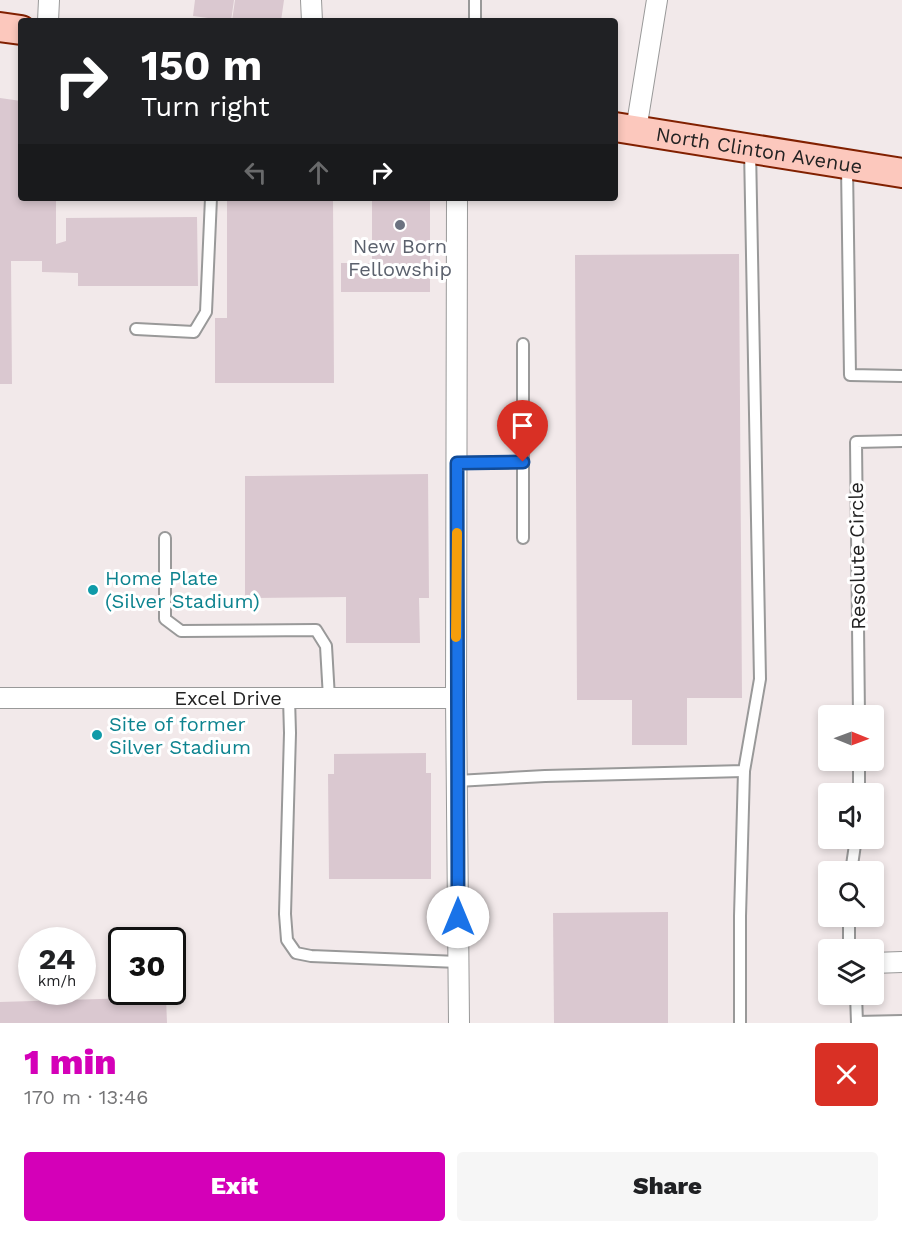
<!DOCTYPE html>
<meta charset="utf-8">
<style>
:root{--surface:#fff;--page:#f6f6f6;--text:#202124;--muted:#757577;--accent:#d400b8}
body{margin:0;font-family:"Work Sans",sans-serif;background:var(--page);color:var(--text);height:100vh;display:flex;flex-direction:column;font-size:22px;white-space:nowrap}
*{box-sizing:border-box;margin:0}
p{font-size:20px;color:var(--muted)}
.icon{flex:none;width:33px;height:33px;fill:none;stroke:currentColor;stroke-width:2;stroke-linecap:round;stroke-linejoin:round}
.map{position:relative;height:1023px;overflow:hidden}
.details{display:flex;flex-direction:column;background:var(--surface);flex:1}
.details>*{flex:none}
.hud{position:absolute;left:18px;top:18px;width:600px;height:183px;border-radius:6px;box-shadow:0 3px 9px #0003;background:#202124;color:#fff;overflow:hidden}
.needle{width:39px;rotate:91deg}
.fabs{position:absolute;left:818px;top:705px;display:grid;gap:12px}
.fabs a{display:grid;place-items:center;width:66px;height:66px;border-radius:6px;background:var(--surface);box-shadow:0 3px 9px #0003;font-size:30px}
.speed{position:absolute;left:18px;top:927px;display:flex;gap:12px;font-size:30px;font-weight:700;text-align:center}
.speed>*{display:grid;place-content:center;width:78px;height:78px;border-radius:50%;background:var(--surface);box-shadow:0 3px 9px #0003;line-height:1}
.speed small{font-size:15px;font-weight:400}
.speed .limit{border:3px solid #111;border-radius:9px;background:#fff;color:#111}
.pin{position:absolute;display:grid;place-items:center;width:51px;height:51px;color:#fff;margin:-62px -26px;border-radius:50% 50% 50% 0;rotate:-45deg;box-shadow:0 0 6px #0007}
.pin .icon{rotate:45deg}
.me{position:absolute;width:66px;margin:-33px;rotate:0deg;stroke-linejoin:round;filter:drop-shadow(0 0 4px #0008)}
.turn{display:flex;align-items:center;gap:21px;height:126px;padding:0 24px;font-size:27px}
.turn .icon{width:78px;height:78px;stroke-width:2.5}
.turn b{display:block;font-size:42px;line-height:51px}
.lanes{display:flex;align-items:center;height:57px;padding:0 24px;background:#0003;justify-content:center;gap:30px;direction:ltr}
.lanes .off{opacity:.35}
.round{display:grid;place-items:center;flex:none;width:63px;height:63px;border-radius:6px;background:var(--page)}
.head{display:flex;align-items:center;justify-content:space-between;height:102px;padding:0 24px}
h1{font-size:36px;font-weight:800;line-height:45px;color:var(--accent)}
.button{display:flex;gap:12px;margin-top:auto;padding:12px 24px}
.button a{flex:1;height:69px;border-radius:6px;background:var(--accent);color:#fff;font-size:24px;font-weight:800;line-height:69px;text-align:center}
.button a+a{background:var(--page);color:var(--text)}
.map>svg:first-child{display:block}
</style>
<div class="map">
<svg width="902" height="1023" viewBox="0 0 902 1023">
<rect width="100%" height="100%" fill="#f2e9ea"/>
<g fill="#dac8d0">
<polygon points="195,0 234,0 231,21 193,16"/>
<polygon points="235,0 284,0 281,21 232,21"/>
<polygon points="0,98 21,101 21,198 56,198 56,244 66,241 66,218 197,217 198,286 78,286 78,273 42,272 42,261 11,261 12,384 0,384"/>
<polygon points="227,198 333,198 334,383 215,383 215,318 227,318"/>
<polygon points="372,198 430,198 430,292 341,292 341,263 372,263"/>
<polygon points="739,254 742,698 687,698 687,745 632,745 632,700 577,700 575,255"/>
<polygon points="428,474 429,598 419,598 420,643 346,643 346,597 245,598 245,476"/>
<polygon points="426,753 426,773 431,773 431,879 329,879 328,774 334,774 334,754"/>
<polygon points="668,912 668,1023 554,1023 553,913"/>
<polygon points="166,997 167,1023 0,1023 0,1002"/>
</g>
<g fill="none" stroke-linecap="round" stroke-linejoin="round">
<g stroke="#999" stroke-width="14">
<g id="lane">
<polyline points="475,0 475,21"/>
<polyline points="847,167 850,375 902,376"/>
<polyline points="136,329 194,332 206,312 211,198"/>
<polyline points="523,462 523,538"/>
<polyline points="457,463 523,462 523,344"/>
<polyline points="165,538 165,619 181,631 316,630 326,646 329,698"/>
<polyline points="289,698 290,733 285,914 287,940 296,953 311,956 458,962"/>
<polyline points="859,716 856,442 902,441"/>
<polyline points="859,760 859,794"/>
<polyline points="457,781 545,776 744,771 760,679 750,149"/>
<polyline points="851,872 856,838"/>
<polyline points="849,916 849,950"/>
<polyline points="856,994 857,1023"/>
<polyline points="857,1022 902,1021"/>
<polyline points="740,1023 740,916 744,771"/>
</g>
</g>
<g stroke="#999" stroke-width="22">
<g id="street">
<polyline points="311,0 312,21"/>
<polyline points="48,21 49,0"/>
<polyline points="636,130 657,0"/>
<polyline points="457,198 456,698 459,1023"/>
<polyline points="0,698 456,698"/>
<polyline points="873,963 902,962"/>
</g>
</g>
<g stroke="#812000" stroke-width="32">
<g id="secondary">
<polyline points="0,27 21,30"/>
<path id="s1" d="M615,127L902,173"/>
</g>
</g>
<use href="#lane" stroke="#fff" stroke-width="10"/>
<use href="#street" stroke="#fff" stroke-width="20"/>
<use href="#secondary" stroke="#fcc8bd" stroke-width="28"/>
</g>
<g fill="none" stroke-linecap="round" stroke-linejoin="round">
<g stroke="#114b97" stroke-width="15">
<polyline id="route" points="458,917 457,463 523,462"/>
</g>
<use href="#route" stroke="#1a73e8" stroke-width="10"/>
<polyline stroke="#f59e0b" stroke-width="10" points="456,637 457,533"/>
</g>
<circle fill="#6b7280" stroke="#fff" stroke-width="2" cx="400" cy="225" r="6"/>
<g fill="#0f9aa8" stroke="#fff" stroke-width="2">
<circle cx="93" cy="590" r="6"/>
<circle cx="97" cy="735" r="6"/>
</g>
<g text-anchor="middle" stroke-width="6" stroke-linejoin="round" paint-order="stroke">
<g font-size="20" fill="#222" stroke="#fff">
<text dy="7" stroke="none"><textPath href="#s1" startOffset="146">North Clinton Avenue</textPath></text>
<text transform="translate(857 556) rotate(-91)" y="7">Resolute Circle</text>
<text x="228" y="705">Excel Drive</text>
</g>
<g font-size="20" fill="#5b616d" stroke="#fff">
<text x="400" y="253">New Born<tspan x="400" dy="23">Fellowship</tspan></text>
</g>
<g font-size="20" fill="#0d838f" stroke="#fff" text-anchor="start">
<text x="105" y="585">Home Plate<tspan x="105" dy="23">(Silver Stadium)</tspan></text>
<text x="109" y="731">Site of former<tspan x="109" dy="23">Silver Stadium</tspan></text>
</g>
</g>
</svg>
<div class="fabs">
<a><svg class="needle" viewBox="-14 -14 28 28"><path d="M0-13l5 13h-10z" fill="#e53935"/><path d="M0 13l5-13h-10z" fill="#757577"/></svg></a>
<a><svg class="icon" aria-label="sound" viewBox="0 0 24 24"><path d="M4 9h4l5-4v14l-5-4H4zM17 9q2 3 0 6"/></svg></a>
<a><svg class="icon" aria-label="search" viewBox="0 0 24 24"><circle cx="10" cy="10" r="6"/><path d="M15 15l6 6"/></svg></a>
<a><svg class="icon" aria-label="layers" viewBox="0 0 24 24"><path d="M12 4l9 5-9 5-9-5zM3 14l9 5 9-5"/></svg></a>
</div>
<div class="speed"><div>24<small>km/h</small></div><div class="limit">30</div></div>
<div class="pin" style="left:523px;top:462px;background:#d93025"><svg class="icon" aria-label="arrive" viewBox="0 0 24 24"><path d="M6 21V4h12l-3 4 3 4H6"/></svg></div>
<svg class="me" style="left:458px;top:917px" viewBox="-20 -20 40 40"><circle r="19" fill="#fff"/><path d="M0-13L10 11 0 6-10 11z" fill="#1a73e8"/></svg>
<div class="hud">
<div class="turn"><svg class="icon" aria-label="right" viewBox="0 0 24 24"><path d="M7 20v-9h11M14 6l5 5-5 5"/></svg><div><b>150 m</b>Turn right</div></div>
<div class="lanes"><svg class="icon off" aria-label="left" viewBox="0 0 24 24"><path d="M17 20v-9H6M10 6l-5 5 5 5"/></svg><svg class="icon off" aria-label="ahead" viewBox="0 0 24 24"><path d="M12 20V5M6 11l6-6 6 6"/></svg><svg class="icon" aria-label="right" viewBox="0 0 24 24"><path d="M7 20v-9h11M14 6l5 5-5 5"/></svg></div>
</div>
</div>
<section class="details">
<div class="head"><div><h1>1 min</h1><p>170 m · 13:46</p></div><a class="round" style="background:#d93025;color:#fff"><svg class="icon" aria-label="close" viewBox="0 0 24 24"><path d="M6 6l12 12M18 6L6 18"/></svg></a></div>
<div class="button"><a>Exit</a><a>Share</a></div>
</section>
